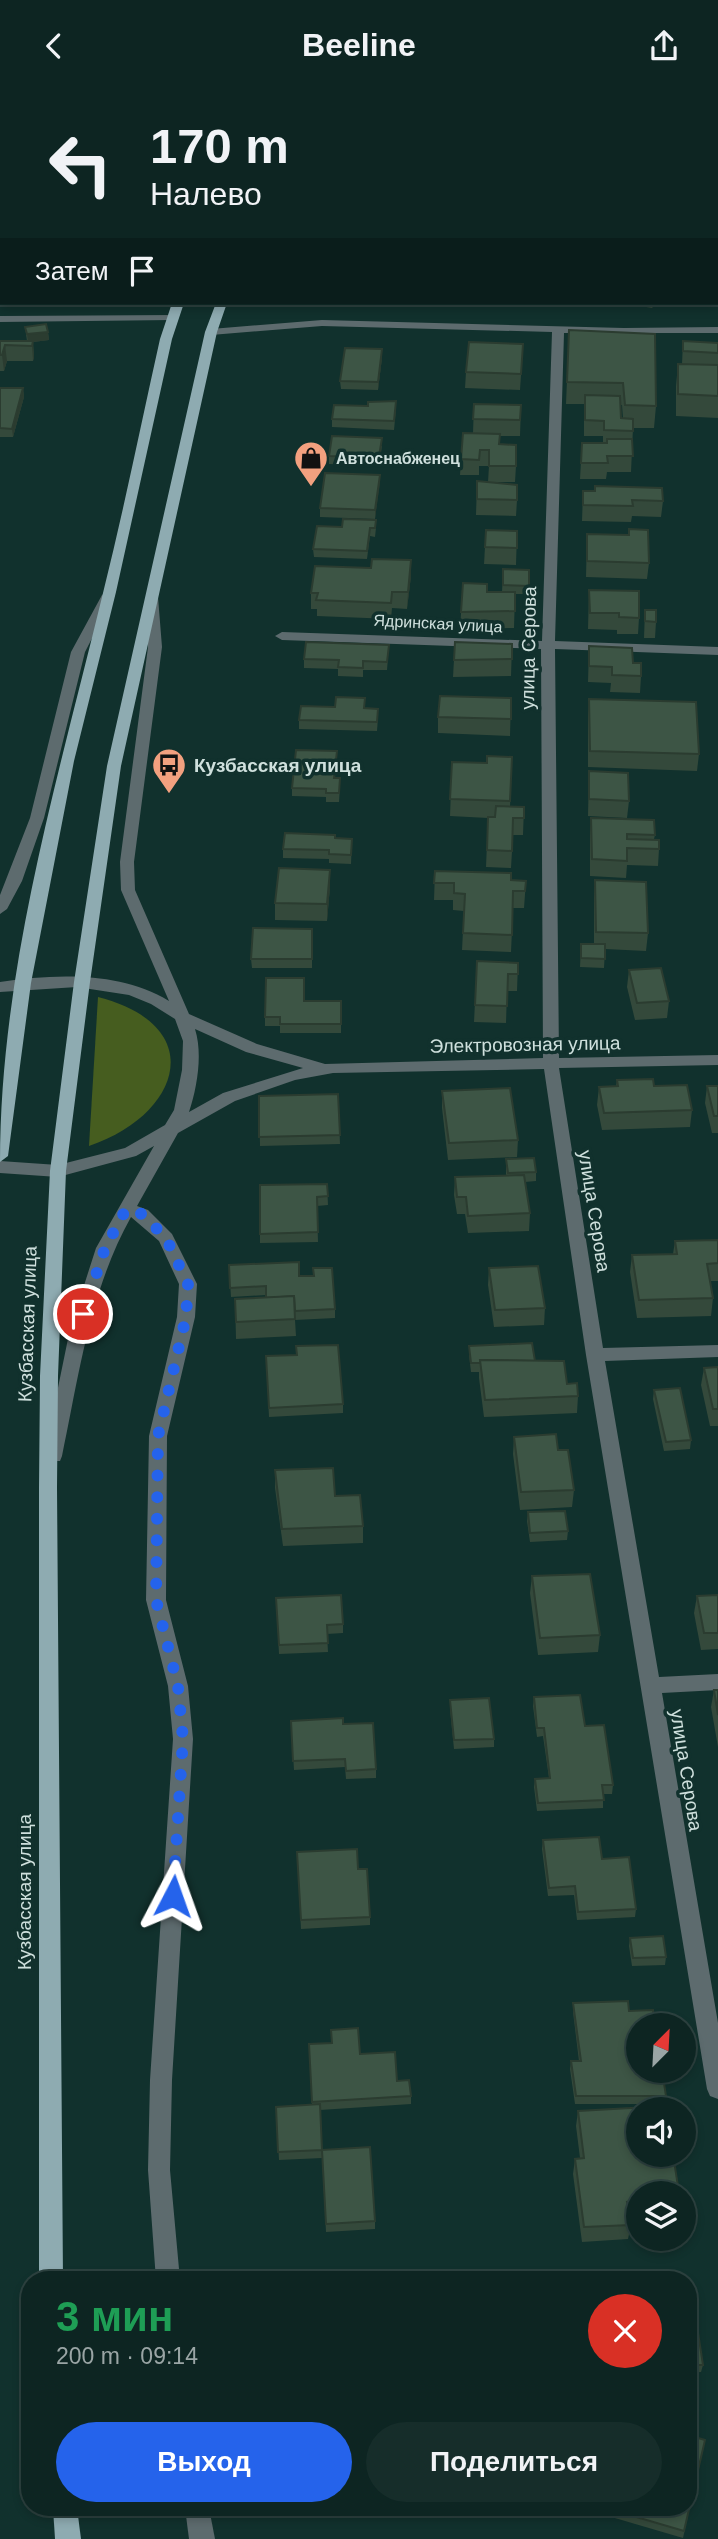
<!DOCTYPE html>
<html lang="ru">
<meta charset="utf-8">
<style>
:root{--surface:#0d2522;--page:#162d2a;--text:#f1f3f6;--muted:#9aa5a5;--line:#2d4240;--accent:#2563eb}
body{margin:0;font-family:Helvetica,sans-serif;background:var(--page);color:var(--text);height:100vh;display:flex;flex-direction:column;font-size:26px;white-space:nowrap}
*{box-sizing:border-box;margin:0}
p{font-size:23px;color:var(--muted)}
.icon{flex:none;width:38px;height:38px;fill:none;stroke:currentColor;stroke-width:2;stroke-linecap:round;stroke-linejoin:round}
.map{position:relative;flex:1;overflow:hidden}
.sheet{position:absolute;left:21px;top:2180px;width:676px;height:245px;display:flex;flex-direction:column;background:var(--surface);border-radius:28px;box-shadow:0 4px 10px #0003,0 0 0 2px var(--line)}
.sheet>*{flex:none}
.banner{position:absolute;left:0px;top:0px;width:719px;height:214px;box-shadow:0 4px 10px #0003,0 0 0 2px var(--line);background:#0d2522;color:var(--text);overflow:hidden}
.needle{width:46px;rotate:24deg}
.fabs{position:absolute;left:626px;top:1922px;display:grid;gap:14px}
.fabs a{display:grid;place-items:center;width:70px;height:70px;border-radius:50%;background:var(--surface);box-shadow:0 4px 10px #0003,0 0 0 2px var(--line);font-size:35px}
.pin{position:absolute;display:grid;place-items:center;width:60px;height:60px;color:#fff;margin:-30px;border:4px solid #fff;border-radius:50%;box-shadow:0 2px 7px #0007}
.me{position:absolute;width:77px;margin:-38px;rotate:4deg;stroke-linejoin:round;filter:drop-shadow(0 0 5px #0008)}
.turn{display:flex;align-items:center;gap:24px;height:147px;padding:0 35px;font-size:32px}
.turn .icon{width:91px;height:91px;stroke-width:2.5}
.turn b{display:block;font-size:49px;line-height:60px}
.then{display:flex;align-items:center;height:66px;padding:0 35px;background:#0003;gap:14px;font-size:26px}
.round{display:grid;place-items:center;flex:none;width:74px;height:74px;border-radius:37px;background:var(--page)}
.overview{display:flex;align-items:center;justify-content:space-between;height:119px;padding:0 35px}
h1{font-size:42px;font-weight:800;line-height:52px;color:#1e9e55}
.cta{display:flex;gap:14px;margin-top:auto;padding:14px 35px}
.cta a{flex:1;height:80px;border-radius:42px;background:var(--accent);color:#fff;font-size:28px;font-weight:800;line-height:80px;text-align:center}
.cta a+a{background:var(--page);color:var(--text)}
header{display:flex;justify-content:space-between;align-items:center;height:91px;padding:0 35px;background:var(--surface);font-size:32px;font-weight:800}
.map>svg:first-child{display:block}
</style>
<header><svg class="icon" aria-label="back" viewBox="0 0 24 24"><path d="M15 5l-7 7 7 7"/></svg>Beeline<svg class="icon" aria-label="share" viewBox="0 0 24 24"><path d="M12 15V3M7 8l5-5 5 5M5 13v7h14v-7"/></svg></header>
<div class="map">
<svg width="718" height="2448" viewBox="0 0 718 2448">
<rect width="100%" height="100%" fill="#11312d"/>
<path fill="#465d1f" d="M98,906C210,935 181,1024 89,1055Z"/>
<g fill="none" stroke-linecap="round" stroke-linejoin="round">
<g fill="#5d6b6e" fill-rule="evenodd">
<polygon points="176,224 176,228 172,229 0,231 0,225"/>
<path d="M322,229L624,237L718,236V242H564L555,550L718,556V564L555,558L559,967L718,964V974L559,977L603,1257L718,1254V1266L605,1270L659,1586L718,1583V1599L662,1602L718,1932V2008L710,2005L707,1998L586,1264L544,978L333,982L295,989L235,1010L178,1042L137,1115L148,1119L172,1143L197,1193L195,1226L167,1345L166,1509L188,1595L193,1648L172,1989L170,2079L180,2189H156L148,2079L150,1989L173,1648L168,1595L146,1509L149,1345L177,1226L179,1193L159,1150L131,1126C90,1199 79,1284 62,1365L60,1370H46L44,1365L70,1238L96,1157L154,1055L136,1065L58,1086L0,1082V1070L58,1074L125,1057L165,1034L174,1019L182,979L183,950L175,928L151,913L129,904L77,896L0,901V891C55,883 119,880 169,910L121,799L120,771L148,556L147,503L152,502L158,506L162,556L134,771L135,799L189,923L257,953L325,973L543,967L541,558L282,549L275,545L282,541L542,550L552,241L322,235L211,244L205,241L211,238ZM195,938L246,961L303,977L223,1002L189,1021C197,997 203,963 195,938Z"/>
<polygon points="108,500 114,504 85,561 44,727 22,790 7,818 0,823 0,804 30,727 71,561 102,504"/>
<polygon points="185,2417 209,2417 215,2448 189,2448"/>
</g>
<g fill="#8eabb1" fill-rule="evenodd">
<rect x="263" y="0" width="10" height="2"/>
<polygon points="293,0 303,0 292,2"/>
<path d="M172,212H184L172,248L116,501L74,670L31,892L8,1065L0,1071C0,878 58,688 103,502C124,418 141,333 160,248Z"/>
<polygon points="216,212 227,212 217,241 121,675 90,891 66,1080 58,1285 57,1396 63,2189 39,2189 39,1396 40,1285 50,1080 74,891 107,675 205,241"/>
<polygon points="53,2417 77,2417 81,2448 55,2448"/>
</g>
</g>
<g fill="#34493b" fill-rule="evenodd">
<polygon points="0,0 130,0 129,2 2,2 2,23 0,23"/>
<rect x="481" y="0" width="71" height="2"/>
<rect x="0" y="175" width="2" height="27"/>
<polygon points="368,212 383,212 381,214"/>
<polygon points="623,212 656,212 652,217"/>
<polygon points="25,236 48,241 49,249 33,251 34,266 33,270 7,270 4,280 0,280 0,250 27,250"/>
<path d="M569,239L656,315L654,337H633L631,381H607L606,388H580L582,352H603V345H584V313H566ZM621,314H622L623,327H621Z"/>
<polygon points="683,250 718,252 718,327 676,325 676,295 678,273 682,273"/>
<polygon points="382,267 378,299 341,298 340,290"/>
<polygon points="522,269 520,299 465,297 466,281"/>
<polygon points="0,297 23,297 24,306 13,346 0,346"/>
<polygon points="474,313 521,314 520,345 500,345 499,353 516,375 515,391 488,391 489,375 479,375 479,384 460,384 461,368 473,342"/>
<polygon points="396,318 394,339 332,336 332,328"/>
<polygon points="382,355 379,375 329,373 329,365"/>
<polygon points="380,384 375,428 320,426 320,417"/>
<polygon points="477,390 517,409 516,425 476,424"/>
<polygon points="583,400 663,410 661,426 632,425 631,431 582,430"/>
<polygon points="342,436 376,437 375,446 370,445 367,468 314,466 313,458"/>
<polygon points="629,438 649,472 647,488 586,486 587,443 628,444"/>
<polygon points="486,439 517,440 516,474 484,473"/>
<polygon points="411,469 411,485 407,518 392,517 391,528 317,525 317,518 311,518 311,502 371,477"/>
<polygon points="503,478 529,479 528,503 515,503 514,537 460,538 463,492 487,501 502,501"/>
<polygon points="589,499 639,527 638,543 617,543 617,539 588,538"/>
<polygon points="645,519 656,531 655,547 644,547"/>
<polygon points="455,551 512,553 511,585 453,586"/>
<polygon points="389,554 387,579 363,579 363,586 338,585 338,578 304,577 304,568"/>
<polygon points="589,555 633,572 641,585 640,602 610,601 611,592 588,591"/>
<polygon points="511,607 510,645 438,642 438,626"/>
<polygon points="589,608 699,663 697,680 588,676 588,624"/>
<polygon points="365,617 378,626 377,640 299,638 299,629"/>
<polygon points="512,666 510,716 524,716 523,744 513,744 511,777 486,776 488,727 450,725 452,671 487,672"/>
<polygon points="337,669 335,687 340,696 339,711 326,711 326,706 292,705 292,697"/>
<polygon points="589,680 629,710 627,727 588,725"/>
<polygon points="591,727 655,744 654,748 659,758 658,775 627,774 626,787 590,785 590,744"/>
<polygon points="335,747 352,748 351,773 329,772 329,768 283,767 283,758"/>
<polygon points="435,780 511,789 526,790 524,817 513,817 511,861 462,859 464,820 453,819 453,809 434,809"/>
<polygon points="595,789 648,842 646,860 605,858 604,877 580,876 581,853 594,853 594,806"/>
<polygon points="330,796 327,830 275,829 275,812"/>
<polygon points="312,838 312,877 252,877 251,868"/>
<polygon points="477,870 518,872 517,900 507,900 506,932 474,931"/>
<polygon points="629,879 669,910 667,927 635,929 627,896"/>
<polygon points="304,910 341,910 341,942 280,942 280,935 265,935 265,926"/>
<polygon points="617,989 654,995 692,1019 690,1036 602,1039 597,1014 599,996 616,995"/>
<polygon points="707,995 718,995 718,1042 712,1042 705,1012"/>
<polygon points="442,1000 518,1049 517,1066 448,1069 442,1017"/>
<polygon points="338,1003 340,1053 260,1055 259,1005"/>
<polygon points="506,1068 536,1081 536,1090 525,1091 530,1122 529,1140 468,1142 465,1123 457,1123 454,1104 455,1086 506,1084"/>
<polygon points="327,1093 328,1114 317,1115 318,1151 260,1152 260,1143"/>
<polygon points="718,1149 718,1190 710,1190 713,1207 711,1225 637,1227 630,1181 632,1164 673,1163 675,1150"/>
<polygon points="229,1174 299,1185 335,1218 335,1227 295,1229 296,1245 236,1248 235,1208 266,1207 266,1204 231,1206"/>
<polygon points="489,1177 545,1217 544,1234 494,1236 488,1194"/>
<polygon points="469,1255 535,1270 567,1293 578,1305 577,1322 484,1326 479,1287 479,1281 471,1281 469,1264"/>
<polygon points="296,1264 343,1313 343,1322 269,1326 266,1265"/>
<polygon points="718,1276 718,1335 710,1335 701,1294 704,1277"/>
<polygon points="654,1299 691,1349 690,1358 664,1360 653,1308"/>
<polygon points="514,1346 558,1359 574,1399 572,1416 520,1419 513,1363"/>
<polygon points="275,1379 335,1405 363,1435 363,1452 283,1455 275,1397"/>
<polygon points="528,1421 568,1440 567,1449 530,1451 527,1430"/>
<polygon points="532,1485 600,1544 598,1561 538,1564 530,1502"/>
<polygon points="718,1504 718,1558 701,1559 694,1522 697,1505"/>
<polygon points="276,1507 343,1533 343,1542 327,1543 328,1561 279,1563"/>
<polygon points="714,1599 718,1599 718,1656 711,1616"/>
<polygon points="534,1606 585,1635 613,1694 612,1703 603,1703 603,1717 537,1720 534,1696 535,1688 549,1687 543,1645 537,1646 533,1615"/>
<polygon points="450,1609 494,1648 494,1656 454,1658 450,1618"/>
<polygon points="291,1630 343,1633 376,1678 376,1687 346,1688 345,1676 294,1679"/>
<polygon points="543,1749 602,1768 636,1818 635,1826 577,1829 574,1804 548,1805 542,1758"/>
<polygon points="297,1761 358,1778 370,1826 370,1834 301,1838"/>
<polygon points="630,1847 666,1866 665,1874 632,1875 629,1855"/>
<polygon points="573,1912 629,1920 666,2005 664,2013 575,2013 570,1978 571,1970 579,1970 573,1921"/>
<polygon points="309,1953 360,1963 397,1990 411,2005 411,2013 320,2019 322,2059 375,2130 375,2138 326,2141 322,2067 279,2069 276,2016 312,2014"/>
<polygon points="578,2020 639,2102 639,2125 629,2125 631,2134 628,2148 582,2151 573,2083 575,2068 580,2067 576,2035"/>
<polygon points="688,2222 703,2274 701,2281 688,2282"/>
<polygon points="705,2349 683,2447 608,2425 610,2417"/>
</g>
<g fill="#2b3c30">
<polygon points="116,0 130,0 129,2 115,2"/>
<rect x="541" y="0" width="11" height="2"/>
<polygon points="48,241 49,249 33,251 34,266 33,270 32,255 28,251 27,243"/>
<polygon points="5,254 7,270 4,280 2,264"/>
<polygon points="382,258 382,267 378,299 378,291"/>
<polygon points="23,297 24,306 13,346 12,338"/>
<polygon points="380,384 380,392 375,428 375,419"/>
<polygon points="411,469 411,485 407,518 408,501"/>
<polygon points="330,779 330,796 327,830 327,813"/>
</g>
<g fill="#3d5545" stroke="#2b3c30" stroke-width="2">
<polygon points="16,0 116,0 115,2 43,2"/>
<polygon points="182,0 220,0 219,2 181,2"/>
<polygon points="589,0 604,0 603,2 587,2"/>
<polygon points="627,0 644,0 656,2 625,2"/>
<rect x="0" y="175" width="2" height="12"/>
<polygon points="46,233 48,241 27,243 25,236"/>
<polygon points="569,239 655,243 656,315 625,314 623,292 567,291"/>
<polygon points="0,250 33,250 32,255 5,254 2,264 0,264"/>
<polygon points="683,250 718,252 718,262 683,260"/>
<polygon points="469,251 523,253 521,283 466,281"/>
<polygon points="345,257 382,258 378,291 340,290"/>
<polygon points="678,273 718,274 718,305 678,303"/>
<polygon points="0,297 23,297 12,338 0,337"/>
<polygon points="585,304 620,305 621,327 633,328 633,340 604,339 604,330 585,329"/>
<polygon points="396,310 394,330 332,328 334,314 368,315 368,311"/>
<polygon points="474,313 521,314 520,329 473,328"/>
<polygon points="463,342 500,343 499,353 516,354 516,375 489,375 489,359 480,359 479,369 461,368"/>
<polygon points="332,345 382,347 379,366 329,365"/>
<polygon points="607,348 632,348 633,365 607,365 608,372 581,372 582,352 607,352"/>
<polygon points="325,382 380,384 375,419 320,417"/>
<polygon points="477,390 517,394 517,409 477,408"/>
<polygon points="595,395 662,397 663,410 632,409 633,415 583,414 583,400 595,400"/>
<polygon points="343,428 376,429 375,437 370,437 367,460 313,458 317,435 342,436"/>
<polygon points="629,438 648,439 649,472 587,470 587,443 629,444"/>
<polygon points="486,439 517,440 517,457 485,456"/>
<polygon points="372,468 411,469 408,501 392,501 391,512 316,509 318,502 311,502 315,475 371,477"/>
<polygon points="503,478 529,479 529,495 503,494"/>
<polygon points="463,492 487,493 487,501 515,501 515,520 461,521"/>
<polygon points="589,499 639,500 639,527 619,526 619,522 590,522"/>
<polygon points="645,519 656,519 656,531 645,530"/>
<polygon points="306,551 389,554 387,571 363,570 363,577 338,576 339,569 304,568"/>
<polygon points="455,551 512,553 512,568 454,569"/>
<polygon points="589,555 632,557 633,572 641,572 641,585 612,584 612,576 589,575"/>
<polygon points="440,605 511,607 511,628 438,626"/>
<polygon points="336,606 365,607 364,617 378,618 377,631 299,629 301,615 335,616"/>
<polygon points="589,608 696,611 699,663 590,660"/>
<polygon points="296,659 337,660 334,687 340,687 339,702 326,702 326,698 292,697"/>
<polygon points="487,665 512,666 510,710 450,708 452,671 487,672"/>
<polygon points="589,680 628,682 629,710 589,708"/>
<polygon points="496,715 524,716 524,727 513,727 512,760 487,759 488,726 495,726"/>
<polygon points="591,727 654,729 655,744 627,743 627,748 659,749 659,758 627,757 627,770 592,768"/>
<polygon points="285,742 335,744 335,747 352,748 351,764 329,763 329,759 283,758"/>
<polygon points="279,777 330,779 327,813 275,812"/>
<polygon points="435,780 511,782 511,789 526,790 525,800 513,800 512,844 463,842 465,803 454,802 454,792 434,792"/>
<polygon points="595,789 646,791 648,842 596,841"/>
<polygon points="253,837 312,838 312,868 251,868"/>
<polygon points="581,853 605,853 605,868 581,867"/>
<polygon points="477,870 518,872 518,883 508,883 507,915 475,914"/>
<polygon points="661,877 669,910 637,912 629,879"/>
<polygon points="266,887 304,887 304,910 341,910 341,933 280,933 280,926 265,926"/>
<polygon points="653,988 654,995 687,994 692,1019 604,1022 599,996 618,995 617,989"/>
<polygon points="707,995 718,995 718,1025 714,1025"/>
<polygon points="510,997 518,1049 449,1052 442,1000"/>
<polygon points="338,1003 340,1044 259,1046 259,1005"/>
<polygon points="534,1067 536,1081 508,1082 506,1068"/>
<polygon points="524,1084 530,1122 468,1125 466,1106 457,1106 455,1086"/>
<polygon points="327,1093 328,1105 317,1106 318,1141 260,1143 260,1094"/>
<polygon points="718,1149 718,1172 707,1173 713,1207 639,1209 632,1164 677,1163 675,1150"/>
<polygon points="299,1171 299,1185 314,1185 313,1177 332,1177 335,1218 295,1220 294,1205 266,1207 266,1195 230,1197 229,1174"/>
<polygon points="538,1175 545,1217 495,1219 489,1177"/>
<polygon points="294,1205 295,1228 236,1231 235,1208"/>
<polygon points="532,1252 535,1270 480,1269 480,1272 471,1272 469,1255"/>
<polygon points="338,1254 343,1313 269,1317 266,1265 297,1264 296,1255"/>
<polygon points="480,1269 564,1270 567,1293 577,1292 578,1305 485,1309"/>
<polygon points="718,1276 718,1318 713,1318 704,1277"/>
<polygon points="680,1297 691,1349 666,1351 654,1299"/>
<polygon points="556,1343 558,1359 568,1359 574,1399 521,1401 514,1346"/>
<polygon points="333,1377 335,1405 360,1404 363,1435 282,1438 275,1379"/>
<polygon points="565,1420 568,1440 530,1442 528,1421"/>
<polygon points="590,1483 600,1544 540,1547 532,1485"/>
<polygon points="341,1504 343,1533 327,1534 328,1552 279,1554 276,1507"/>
<polygon points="718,1504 718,1542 704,1542 697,1505"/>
<polygon points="714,1599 718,1599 718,1624"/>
<polygon points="580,1604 585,1635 604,1634 613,1694 602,1694 604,1709 538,1712 535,1688 550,1687 544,1637 537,1637 534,1606"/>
<polygon points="489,1607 494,1648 454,1649 450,1609"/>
<polygon points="343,1627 343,1633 373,1632 376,1678 346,1680 345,1668 293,1670 291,1630"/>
<polygon points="599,1746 602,1768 629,1766 636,1818 578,1821 575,1795 549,1797 543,1749"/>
<polygon points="357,1758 358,1778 367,1778 370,1826 301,1829 297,1761"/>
<polygon points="663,1845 666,1866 633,1867 630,1847"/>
<polygon points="628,1910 629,1920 653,1919 655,1934 639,1934 639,1979 662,1979 666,2005 576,2005 571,1970 581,1970 573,1912"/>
<polygon points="358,1937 360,1963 395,1961 397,1990 409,1989 411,2005 312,2011 309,1953 332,1952 331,1939"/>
<polygon points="320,2013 322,2059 370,2056 375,2130 326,2133 322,2059 278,2061 276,2016"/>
<polygon points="666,2015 666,2018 639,2018 639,2063 673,2063 679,2102 639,2102 639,2110 627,2111 631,2134 584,2136 575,2068 584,2067 578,2020"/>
<polygon points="435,2183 436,2189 366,2189 366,2187"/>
<polygon points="688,2222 695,2222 703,2274 688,2274"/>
<polygon points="688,2344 705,2349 684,2440 609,2418 610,2417 688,2417"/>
</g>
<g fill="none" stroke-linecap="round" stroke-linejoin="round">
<polyline stroke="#2563eb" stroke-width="12" stroke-dasharray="0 21.6" points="83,1223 105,1157 126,1118 142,1123 166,1147 188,1193 186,1226 158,1345 156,1509 178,1595 183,1648 173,1805"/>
</g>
<defs>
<g id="shop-pin" transform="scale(1.75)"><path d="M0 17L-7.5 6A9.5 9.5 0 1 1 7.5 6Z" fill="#f2a07f" stroke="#11312d"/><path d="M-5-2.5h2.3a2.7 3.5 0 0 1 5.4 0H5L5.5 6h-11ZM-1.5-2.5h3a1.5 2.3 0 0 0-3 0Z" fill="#111"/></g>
<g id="bus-pin" transform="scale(1.75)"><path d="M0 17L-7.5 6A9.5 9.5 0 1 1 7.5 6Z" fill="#f2a07f" stroke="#11312d"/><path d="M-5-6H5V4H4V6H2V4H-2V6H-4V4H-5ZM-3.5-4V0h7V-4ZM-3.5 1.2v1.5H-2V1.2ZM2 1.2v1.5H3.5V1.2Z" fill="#111"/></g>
</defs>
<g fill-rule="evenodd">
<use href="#shop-pin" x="311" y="367"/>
<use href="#bus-pin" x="169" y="674"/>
</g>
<g text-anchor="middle" stroke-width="7" stroke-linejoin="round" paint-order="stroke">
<g font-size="16" font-weight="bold" fill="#cfe0dd" stroke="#11312d" text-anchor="start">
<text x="336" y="373">Автоснабженец</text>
</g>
<g font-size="16" fill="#cfe0dd" stroke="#11312d">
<text transform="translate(438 532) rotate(3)" y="6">Ядринская улица</text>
</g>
<g font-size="19" fill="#cfe0dd" stroke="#11312d">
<text transform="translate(528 557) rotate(-89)" y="7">улица Серова</text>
<text transform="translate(525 953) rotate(-1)" y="7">Электровозная улица</text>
<text transform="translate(595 1120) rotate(81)" y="7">улица Серова</text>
<text transform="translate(27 1233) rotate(-88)" y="7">Кузбасская улица</text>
<text transform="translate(687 1679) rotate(81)" y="7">улица Серова</text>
<text transform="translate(24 1801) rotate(-90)" y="7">Кузбасская улица</text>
</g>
<g font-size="19" font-weight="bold" fill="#cfe0dd" stroke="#11312d" text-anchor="start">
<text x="194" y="681">Кузбасская улица</text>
</g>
</g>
</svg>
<div class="fabs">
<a><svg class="needle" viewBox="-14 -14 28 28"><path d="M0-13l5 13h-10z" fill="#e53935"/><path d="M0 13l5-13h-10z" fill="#9aa5a5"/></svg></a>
<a><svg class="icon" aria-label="sound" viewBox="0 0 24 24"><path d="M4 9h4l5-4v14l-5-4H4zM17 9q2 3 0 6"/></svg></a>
<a><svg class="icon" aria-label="layers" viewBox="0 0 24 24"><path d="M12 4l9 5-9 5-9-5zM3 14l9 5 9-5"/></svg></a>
</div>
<div class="pin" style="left:83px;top:1223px;background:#d93025"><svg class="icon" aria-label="arrive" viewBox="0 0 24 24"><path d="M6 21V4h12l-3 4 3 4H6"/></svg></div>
<svg class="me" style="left:173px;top:1805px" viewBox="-20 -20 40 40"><path d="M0-17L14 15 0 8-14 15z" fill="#2563eb" stroke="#fff" stroke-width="4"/></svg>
<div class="banner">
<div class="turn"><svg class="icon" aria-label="left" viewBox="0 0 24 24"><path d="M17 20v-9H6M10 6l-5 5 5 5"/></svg><div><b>170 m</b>Налево</div></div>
<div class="then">Затем<svg class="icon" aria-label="arrive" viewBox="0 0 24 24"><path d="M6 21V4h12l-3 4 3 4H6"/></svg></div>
</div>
<section class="sheet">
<div class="overview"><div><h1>3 мин</h1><p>200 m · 09:14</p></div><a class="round" style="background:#d93025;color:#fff"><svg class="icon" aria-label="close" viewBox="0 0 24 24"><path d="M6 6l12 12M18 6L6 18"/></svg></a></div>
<div class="cta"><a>Выход</a><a>Поделиться</a></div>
</section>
</div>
